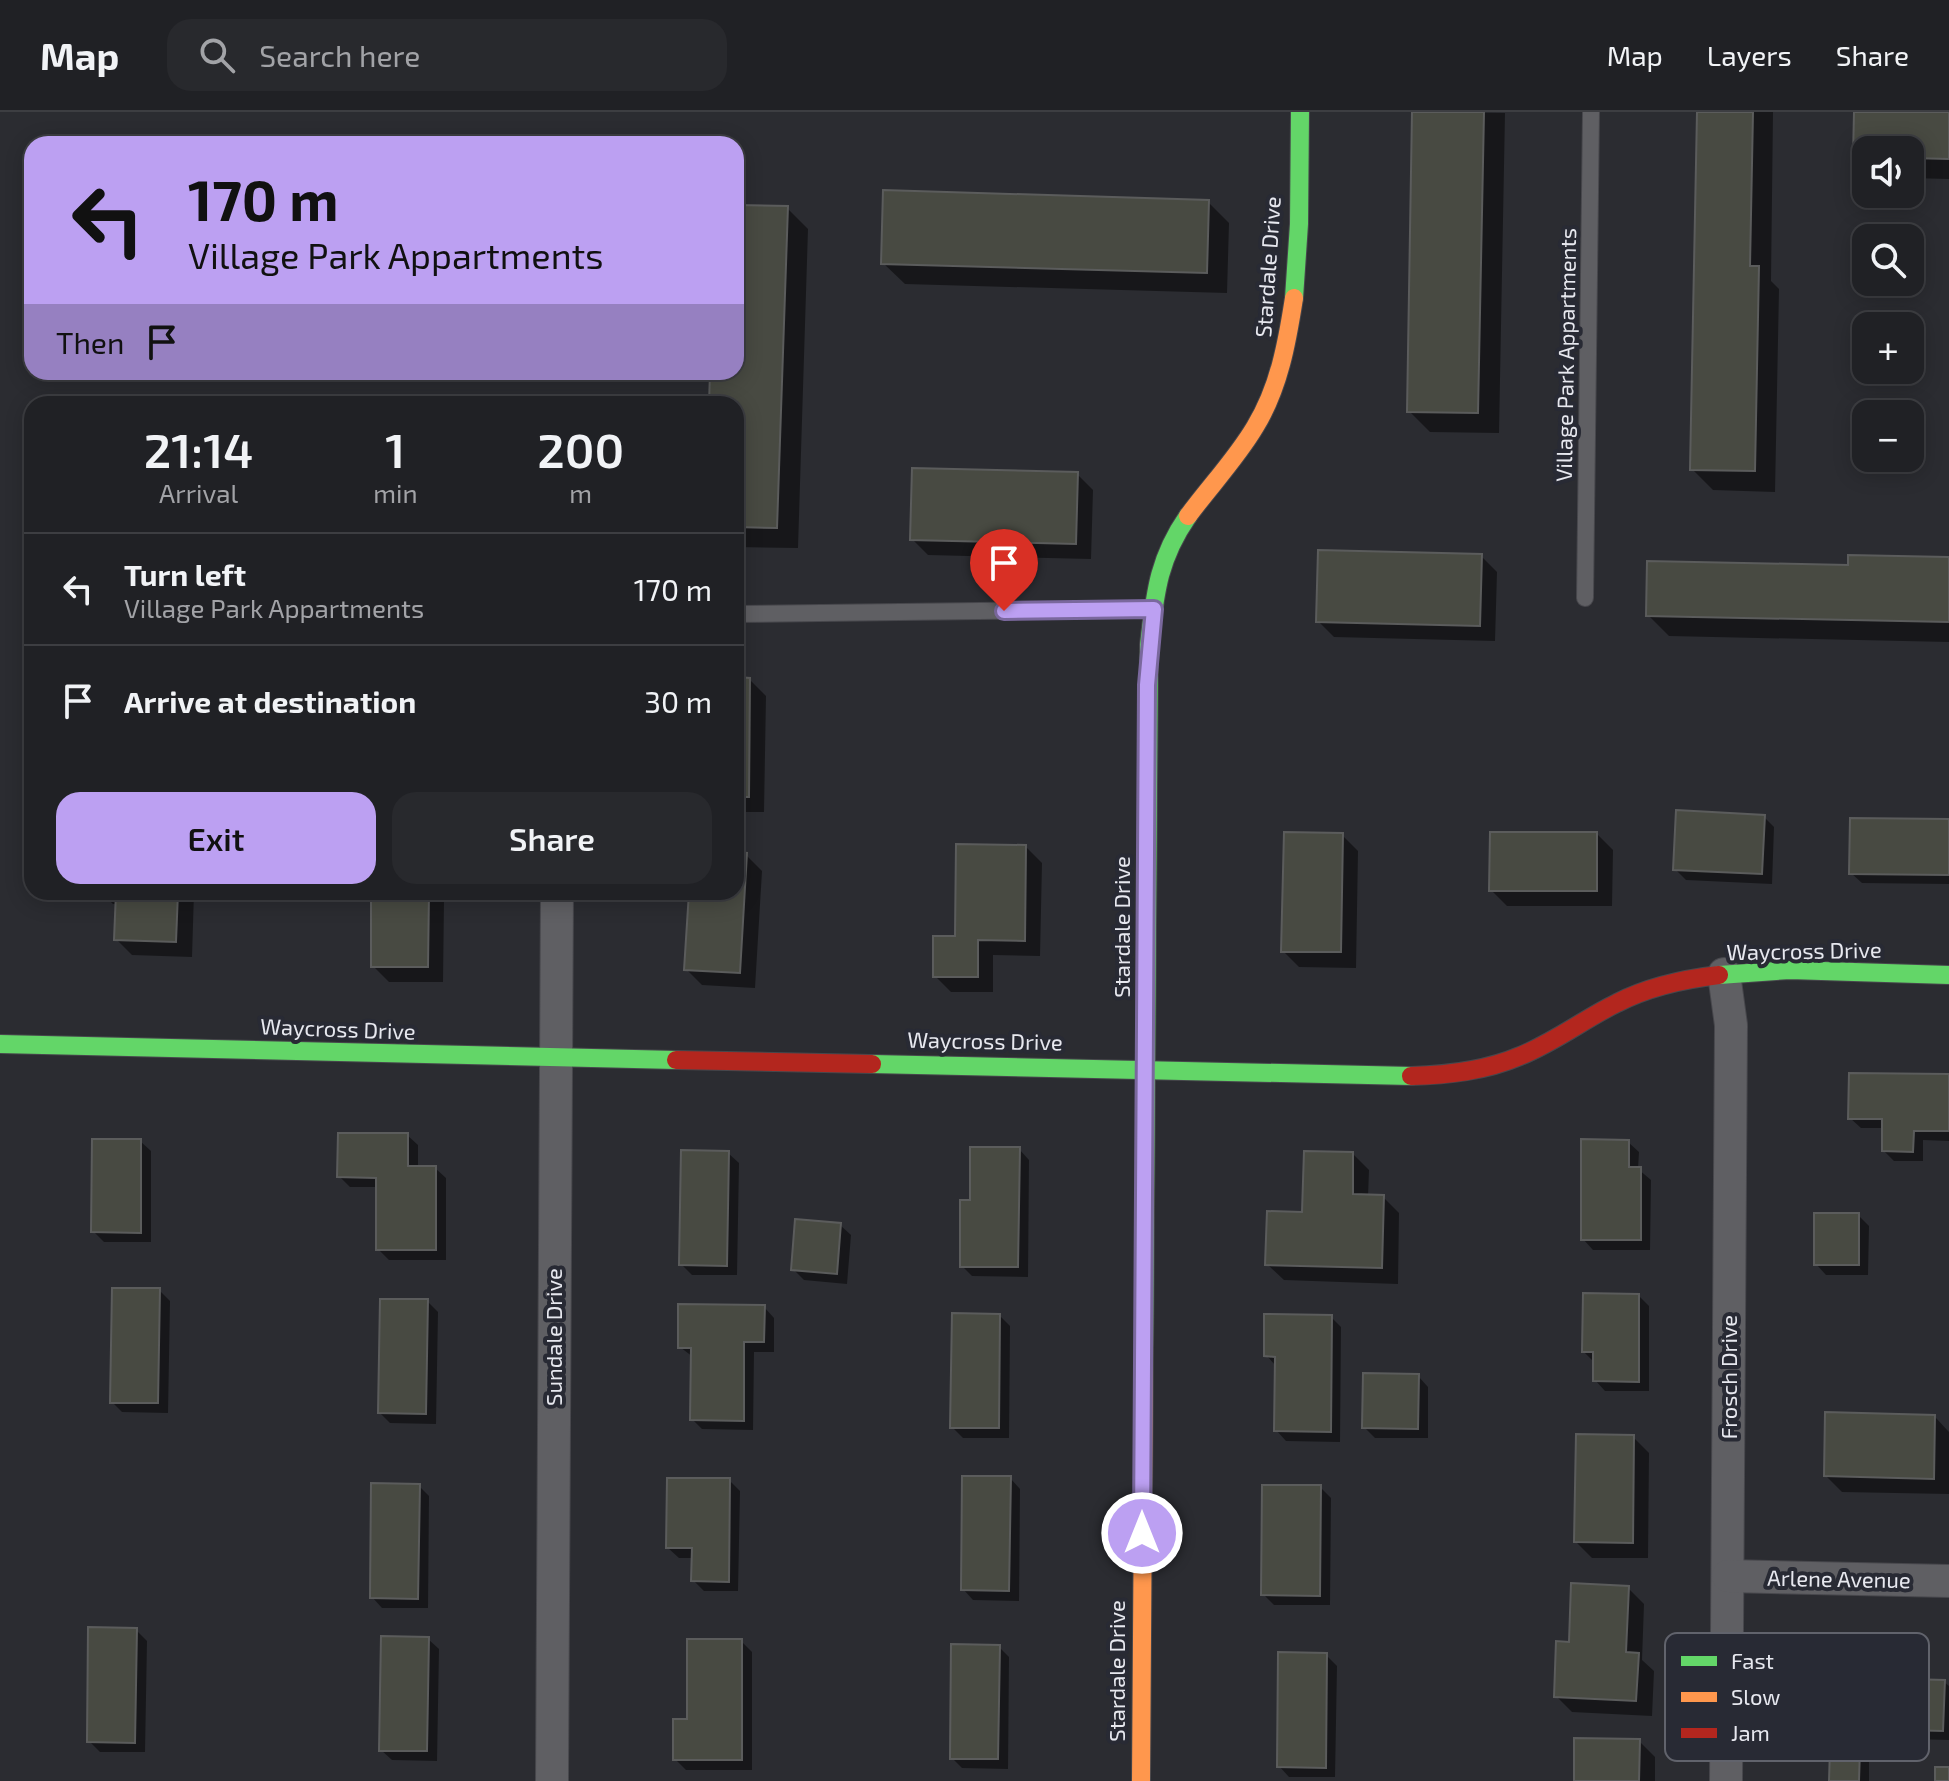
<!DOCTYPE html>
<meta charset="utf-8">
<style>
:root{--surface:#202125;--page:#28292d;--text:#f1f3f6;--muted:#a2a3a7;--line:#3d3e42;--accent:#bca0f2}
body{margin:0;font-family:"Exo 2",sans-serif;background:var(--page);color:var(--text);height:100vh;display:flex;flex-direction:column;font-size:30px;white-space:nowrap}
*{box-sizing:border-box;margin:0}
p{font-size:26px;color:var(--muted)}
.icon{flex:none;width:44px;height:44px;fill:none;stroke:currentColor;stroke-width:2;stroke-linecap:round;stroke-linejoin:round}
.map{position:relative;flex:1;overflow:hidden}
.panel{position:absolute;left:24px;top:284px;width:720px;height:504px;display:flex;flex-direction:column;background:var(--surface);border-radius:24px;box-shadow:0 4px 20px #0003,0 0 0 2px var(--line)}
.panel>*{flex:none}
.banner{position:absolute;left:24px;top:24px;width:720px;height:244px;border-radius:24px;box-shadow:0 4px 20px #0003,0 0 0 2px var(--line);background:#bca0f2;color:#111;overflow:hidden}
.controls{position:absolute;left:1852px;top:24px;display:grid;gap:16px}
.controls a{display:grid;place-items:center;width:72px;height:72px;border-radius:16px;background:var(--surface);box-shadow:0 4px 20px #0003,0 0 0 2px var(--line);font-size:40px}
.pin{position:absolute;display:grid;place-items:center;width:68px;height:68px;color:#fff;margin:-82px -34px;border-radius:50% 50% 50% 0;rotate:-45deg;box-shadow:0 0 8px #0007}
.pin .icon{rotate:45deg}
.me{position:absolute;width:88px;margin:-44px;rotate:0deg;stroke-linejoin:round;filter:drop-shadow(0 0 6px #0008)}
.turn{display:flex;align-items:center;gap:28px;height:168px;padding:0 32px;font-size:36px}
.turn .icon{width:104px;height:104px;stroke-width:2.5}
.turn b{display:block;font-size:56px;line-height:68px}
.then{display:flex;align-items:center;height:76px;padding:0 32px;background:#0003;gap:16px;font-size:30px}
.eta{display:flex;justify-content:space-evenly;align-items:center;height:136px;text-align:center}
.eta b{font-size:48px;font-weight:600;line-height:56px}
.primary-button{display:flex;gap:16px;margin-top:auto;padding:16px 32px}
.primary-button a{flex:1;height:92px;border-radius:24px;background:var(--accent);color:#111;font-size:32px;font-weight:600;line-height:92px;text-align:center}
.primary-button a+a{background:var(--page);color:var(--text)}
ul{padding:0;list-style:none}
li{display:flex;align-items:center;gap:24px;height:112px;padding:0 32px;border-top:2px solid var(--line)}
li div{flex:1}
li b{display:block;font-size:30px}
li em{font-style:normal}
header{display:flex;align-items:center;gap:48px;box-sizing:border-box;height:112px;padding:0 40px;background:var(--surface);border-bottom:2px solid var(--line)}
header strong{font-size:38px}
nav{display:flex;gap:44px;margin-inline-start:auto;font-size:28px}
.search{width:560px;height:72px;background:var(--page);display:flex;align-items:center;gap:20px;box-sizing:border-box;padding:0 28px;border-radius:24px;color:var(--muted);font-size:30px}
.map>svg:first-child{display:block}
</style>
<header>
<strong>Map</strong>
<div class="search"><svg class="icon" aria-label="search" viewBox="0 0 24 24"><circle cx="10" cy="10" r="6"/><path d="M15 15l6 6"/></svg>Search here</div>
<nav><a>Map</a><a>Layers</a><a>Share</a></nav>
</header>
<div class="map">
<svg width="1949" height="1669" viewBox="0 0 1949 1669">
<rect width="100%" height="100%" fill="#2b2c31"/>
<g fill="#0007">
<polygon points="1414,0 1505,1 1499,321 1430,320 1409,299"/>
<polygon points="1699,0 1773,0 1771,169 1779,177 1775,380 1713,378 1692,357"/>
<polygon points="1856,0 1949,0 1949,67 1910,66 1910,38 1866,38 1866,55 1855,44"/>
<polygon points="1208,90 1229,111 1227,181 905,172 883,151"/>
<polygon points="736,95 787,96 808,117 798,436 736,435 736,292 711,292 712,260 736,260"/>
<polygon points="1077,362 1093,378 1091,447 928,443 912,427"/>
<polygon points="1481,444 1497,460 1495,529 1334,525 1318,509"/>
<polygon points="1949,447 1949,530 1669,524 1648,503 1850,455"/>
<polygon points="736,567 750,568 766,584 764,700 736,700"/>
<polygon points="1764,705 1774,715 1772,772 1686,768 1675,757"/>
<polygon points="1949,709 1949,772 1862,771 1851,761"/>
<polygon points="1597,722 1613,738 1612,794 1507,794 1491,778"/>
<polygon points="1342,723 1358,739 1356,856 1299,855 1283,839"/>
<polygon points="1026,735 1042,751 1040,844 993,843 993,880 951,880 935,864 957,826"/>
<polygon points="736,742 746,743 762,759 755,876 702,873 686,857 691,780 736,780"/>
<polygon points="101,780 194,780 192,845 132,843 116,827 118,792 113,792"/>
<polygon points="373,780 455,780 454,788 444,788 443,870 389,870 373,854"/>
<polygon points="1949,965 1949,1029 1923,1028 1923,1049 1894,1049 1884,1039 1884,1016 1861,1016 1850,1006"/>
<polygon points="407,1023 418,1033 418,1056 435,1056 446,1066 446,1148 389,1148 378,1137 378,1075 350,1075 339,1064"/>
<polygon points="140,1029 151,1039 151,1130 104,1130 93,1119"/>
<polygon points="1628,1030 1639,1040 1638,1057 1651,1068 1650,1138 1593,1138 1583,1127"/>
<polygon points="1019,1037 1029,1048 1028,1165 972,1164 962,1154 972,1090"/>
<polygon points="728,1041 739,1051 737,1163 692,1163 681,1152"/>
<polygon points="1353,1042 1369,1058 1368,1085 1383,1085 1399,1101 1398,1172 1284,1168 1268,1153"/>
<polygon points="1858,1103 1869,1114 1868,1163 1826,1163 1816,1152"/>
<polygon points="840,1113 851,1123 847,1172 804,1168 793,1157"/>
<polygon points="159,1178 170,1189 168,1301 122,1300 112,1290"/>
<polygon points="1639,1184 1649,1194 1649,1279 1605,1279 1595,1268 1595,1251 1584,1240"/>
<polygon points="427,1189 438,1200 436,1312 390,1311 380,1301"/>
<polygon points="764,1195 774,1206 774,1240 754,1240 753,1318 702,1317 692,1307 693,1245 680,1235"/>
<polygon points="1000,1204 1010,1214 1009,1326 963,1326 952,1315"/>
<polygon points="1331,1205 1341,1215 1340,1330 1286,1329 1276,1318 1276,1254 1266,1243"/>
<polygon points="1418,1264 1428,1275 1428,1326 1375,1326 1364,1315"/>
<polygon points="1935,1305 1949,1320 1949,1382 1842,1380 1826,1364"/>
<polygon points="1633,1325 1649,1341 1648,1446 1592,1446 1576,1430"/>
<polygon points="1010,1366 1020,1377 1019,1489 973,1488 963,1477"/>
<polygon points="729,1368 740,1379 738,1479 704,1479 693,1468 694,1446 679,1446 668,1436"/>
<polygon points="419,1374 429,1384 428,1496 382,1496 372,1485"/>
<polygon points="1320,1375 1331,1386 1330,1493 1274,1493 1263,1482"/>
<polygon points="1628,1476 1644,1492 1642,1548 1654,1559 1652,1604 1572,1600 1556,1584 1570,1532"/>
<polygon points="136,1518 147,1529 145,1640 100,1640 89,1629"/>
<polygon points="428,1527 439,1537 437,1649 392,1648 381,1638"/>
<polygon points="741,1529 752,1540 752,1658 686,1658 675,1647 689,1609"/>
<polygon points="999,1535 1009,1545 1008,1657 962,1656 952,1646"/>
<polygon points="1326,1543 1337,1554 1335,1665 1289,1665 1279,1654"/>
<polygon points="1944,1570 1949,1574 1949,1628 1838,1625 1828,1615"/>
<polygon points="1639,1629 1655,1645 1655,1669 1576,1669"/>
<polygon points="1859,1638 1869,1649 1869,1669 1831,1669"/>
</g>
<g fill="#484a42" stroke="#5b5c5c" stroke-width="2">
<polygon points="1412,0 1484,0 1478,301 1407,300"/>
<polygon points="1697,0 1753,0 1750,154 1759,154 1755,359 1690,358"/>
<polygon points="1854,0 1949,0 1949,47 1910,46 1910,38 1866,38 1866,45 1853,45"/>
<polygon points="883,78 1209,88 1207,161 881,152"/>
<polygon points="736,93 788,94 777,416 736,415 736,292 709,292 710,260 736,260"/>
<polygon points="912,356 1078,360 1076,432 910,428"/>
<polygon points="1318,438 1482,442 1480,514 1316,510"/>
<polygon points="1848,443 1949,445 1949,510 1646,504 1647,449 1848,453"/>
<polygon points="736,565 750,566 749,685 736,685"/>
<polygon points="1676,698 1765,703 1762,762 1673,758"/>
<polygon points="1850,706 1949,707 1949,763 1849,762"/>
<polygon points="1284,720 1343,721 1341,840 1281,840"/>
<polygon points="1490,720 1597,720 1597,779 1489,779"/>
<polygon points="956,732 1026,733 1025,829 978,828 978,865 933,865 933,824 955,824"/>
<polygon points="736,740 747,741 740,861 684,858 689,780 736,780"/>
<polygon points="116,780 178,780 176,830 114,828"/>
<polygon points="371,780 429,780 428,855 371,855"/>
<polygon points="1849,961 1949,962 1949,1019 1914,1019 1913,1040 1882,1039 1882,1007 1848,1007"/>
<polygon points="338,1021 408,1021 408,1054 436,1054 436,1138 376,1138 376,1066 337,1065"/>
<polygon points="92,1027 141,1027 141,1121 91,1120"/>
<polygon points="1581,1027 1629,1028 1629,1055 1641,1055 1641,1128 1581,1128"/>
<polygon points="970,1035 1020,1035 1018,1155 960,1155 960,1088 970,1088"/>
<polygon points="681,1038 729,1039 727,1154 679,1153"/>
<polygon points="1304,1039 1353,1040 1353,1082 1384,1083 1382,1156 1265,1153 1267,1099 1302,1100"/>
<rect x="1814" y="1101" width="45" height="52"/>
<polygon points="795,1107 841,1111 837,1162 791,1158"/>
<polygon points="112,1176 160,1176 158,1291 110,1291"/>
<polygon points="1583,1181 1639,1182 1639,1270 1593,1269 1593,1240 1582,1240"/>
<polygon points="380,1187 428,1187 426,1302 378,1301"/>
<polygon points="678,1192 765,1193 764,1230 744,1230 744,1309 690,1308 691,1236 678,1236"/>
<polygon points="952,1201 1000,1202 999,1316 950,1316"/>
<polygon points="1264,1202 1332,1203 1331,1320 1274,1319 1275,1245 1264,1244"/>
<polygon points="1363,1261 1419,1262 1418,1317 1362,1316"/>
<polygon points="1825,1300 1935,1303 1934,1367 1824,1364"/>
<polygon points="1576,1322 1634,1323 1633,1431 1574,1430"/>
<polygon points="962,1364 1011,1364 1009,1479 961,1478"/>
<polygon points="667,1366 730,1366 729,1470 691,1469 692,1436 666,1436"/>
<polygon points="371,1371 420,1372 418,1487 370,1486"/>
<polygon points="1262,1373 1321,1373 1320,1484 1261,1483"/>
<polygon points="1571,1471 1629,1474 1626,1540 1639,1541 1636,1589 1554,1585 1556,1529 1569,1530"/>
<polygon points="88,1515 137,1516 135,1631 87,1630"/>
<polygon points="381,1524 429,1525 427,1639 379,1639"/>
<polygon points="687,1527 742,1527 742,1648 673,1648 673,1607 687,1607"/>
<polygon points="951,1532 1000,1533 998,1647 950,1647"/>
<polygon points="1278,1540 1327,1541 1326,1656 1277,1655"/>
<polygon points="1827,1565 1945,1568 1943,1619 1826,1616"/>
<polygon points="1574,1626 1640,1627 1639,1669 1574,1669"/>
<polygon points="1830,1636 1860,1636 1859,1669 1829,1669"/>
<rect x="1935" y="1655" width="14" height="14"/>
</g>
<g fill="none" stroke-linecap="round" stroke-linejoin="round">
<g stroke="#47474c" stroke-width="18">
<g id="lane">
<polyline points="1585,486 1591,0"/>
<polyline points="736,502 1152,497"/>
</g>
</g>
<g stroke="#47474c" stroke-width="34">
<g id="street">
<polyline points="1724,862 1731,913 1726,1669"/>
<polyline points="1728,1464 1949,1469"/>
<polyline points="552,1669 557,780"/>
</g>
</g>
<g stroke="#47474c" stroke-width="20">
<g id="fast">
<polyline points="1294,186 1299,112 1300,0"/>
<polyline points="1719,863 1790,858 1949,863"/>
<polyline points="0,932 676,948"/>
<polyline points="872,952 1411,964"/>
<path d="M1144,1238L1149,533C1155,482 1158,447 1188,404"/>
</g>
</g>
<g stroke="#47474c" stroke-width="20">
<g id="slow">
<path d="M1188,404C1210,374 1236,347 1255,315C1279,276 1287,231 1294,186"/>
<polyline points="1141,1669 1144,1238"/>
</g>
</g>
<g stroke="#47474c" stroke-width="20">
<g id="jam">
<polyline points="676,948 872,952"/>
<path d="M1411,964C1448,963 1485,959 1520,944C1555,930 1584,907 1617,891C1648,875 1684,867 1719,863"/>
</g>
</g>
<use href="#lane" stroke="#5f5f63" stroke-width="16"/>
<use href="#street" stroke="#5f5f63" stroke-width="32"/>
<use href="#fast" stroke="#63d668" stroke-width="18"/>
<use href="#slow" stroke="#ff974d" stroke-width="18"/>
<use href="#jam" stroke="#b3261e" stroke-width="18"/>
</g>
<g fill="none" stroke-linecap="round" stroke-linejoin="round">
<g stroke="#7a689d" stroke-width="20">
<polyline id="route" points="1004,499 1154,497 1147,573 1142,1421"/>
</g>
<use href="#route" stroke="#bca0f2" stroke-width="14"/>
</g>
<g text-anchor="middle" stroke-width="8" stroke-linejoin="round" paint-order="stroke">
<g font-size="22" fill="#e7e8ef" stroke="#282a34">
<text transform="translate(1268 155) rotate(-86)" y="8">Stardale Drive</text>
<text transform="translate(1566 243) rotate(-89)" y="8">Village Park Appartments</text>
<text transform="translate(1122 815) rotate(-90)" y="8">Stardale Drive</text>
<text transform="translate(1804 839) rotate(-1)" y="8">Waycross Drive</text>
<text transform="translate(338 917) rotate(2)" y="8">Waycross Drive</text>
<text transform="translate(985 929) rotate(1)" y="8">Waycross Drive</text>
<text transform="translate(554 1225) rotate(-90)" y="8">Sundale Drive</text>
<text transform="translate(1729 1265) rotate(-90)" y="8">Frosch Drive</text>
<text transform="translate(1839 1467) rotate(1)" y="8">Arlene Avenue</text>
<text transform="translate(1117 1559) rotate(-90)" y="8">Stardale Drive</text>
</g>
</g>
<rect x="1665" y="1521" width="264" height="128" rx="12" fill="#282a34" stroke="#61636c" stroke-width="2"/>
<rect x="1681" y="1544" width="36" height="10" fill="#63d668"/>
<rect x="1681" y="1580" width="36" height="10" fill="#ff974d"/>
<rect x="1681" y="1616" width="36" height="10" fill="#b3261e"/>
<g font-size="22" fill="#e7e8ef">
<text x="1731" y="1557">Fast</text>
<text x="1731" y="1593">Slow</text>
<text x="1731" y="1629">Jam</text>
</g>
</svg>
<div class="controls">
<a><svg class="icon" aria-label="sound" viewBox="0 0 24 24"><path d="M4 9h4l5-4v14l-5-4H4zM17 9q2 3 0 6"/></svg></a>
<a><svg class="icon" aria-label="search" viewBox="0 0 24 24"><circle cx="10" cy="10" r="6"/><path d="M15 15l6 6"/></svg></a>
<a>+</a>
<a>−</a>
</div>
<div class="pin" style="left:1004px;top:499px;background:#d93025"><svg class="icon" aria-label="arrive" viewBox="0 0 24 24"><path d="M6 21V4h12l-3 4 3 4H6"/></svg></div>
<svg class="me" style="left:1142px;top:1421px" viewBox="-20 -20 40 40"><circle r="17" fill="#bca0f2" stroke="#fff" stroke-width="3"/><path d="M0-11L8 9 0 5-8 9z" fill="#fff"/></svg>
<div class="banner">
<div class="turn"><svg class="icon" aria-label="left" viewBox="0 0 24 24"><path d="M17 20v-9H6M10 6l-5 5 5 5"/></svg><div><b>170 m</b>Village Park Appartments</div></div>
<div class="then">Then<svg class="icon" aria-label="arrive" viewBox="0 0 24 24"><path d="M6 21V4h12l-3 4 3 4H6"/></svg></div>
</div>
<section class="panel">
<div class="eta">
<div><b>21:14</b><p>Arrival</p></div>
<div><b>1</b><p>min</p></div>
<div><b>200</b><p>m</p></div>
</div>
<ul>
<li><svg class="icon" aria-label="left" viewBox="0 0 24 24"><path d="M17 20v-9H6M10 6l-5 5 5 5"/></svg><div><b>Turn left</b><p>Village Park Appartments</p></div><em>170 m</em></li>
<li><svg class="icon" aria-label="arrive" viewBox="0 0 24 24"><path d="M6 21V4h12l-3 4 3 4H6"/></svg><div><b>Arrive at destination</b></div><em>30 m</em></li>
</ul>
<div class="primary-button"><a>Exit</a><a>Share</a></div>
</section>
</div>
